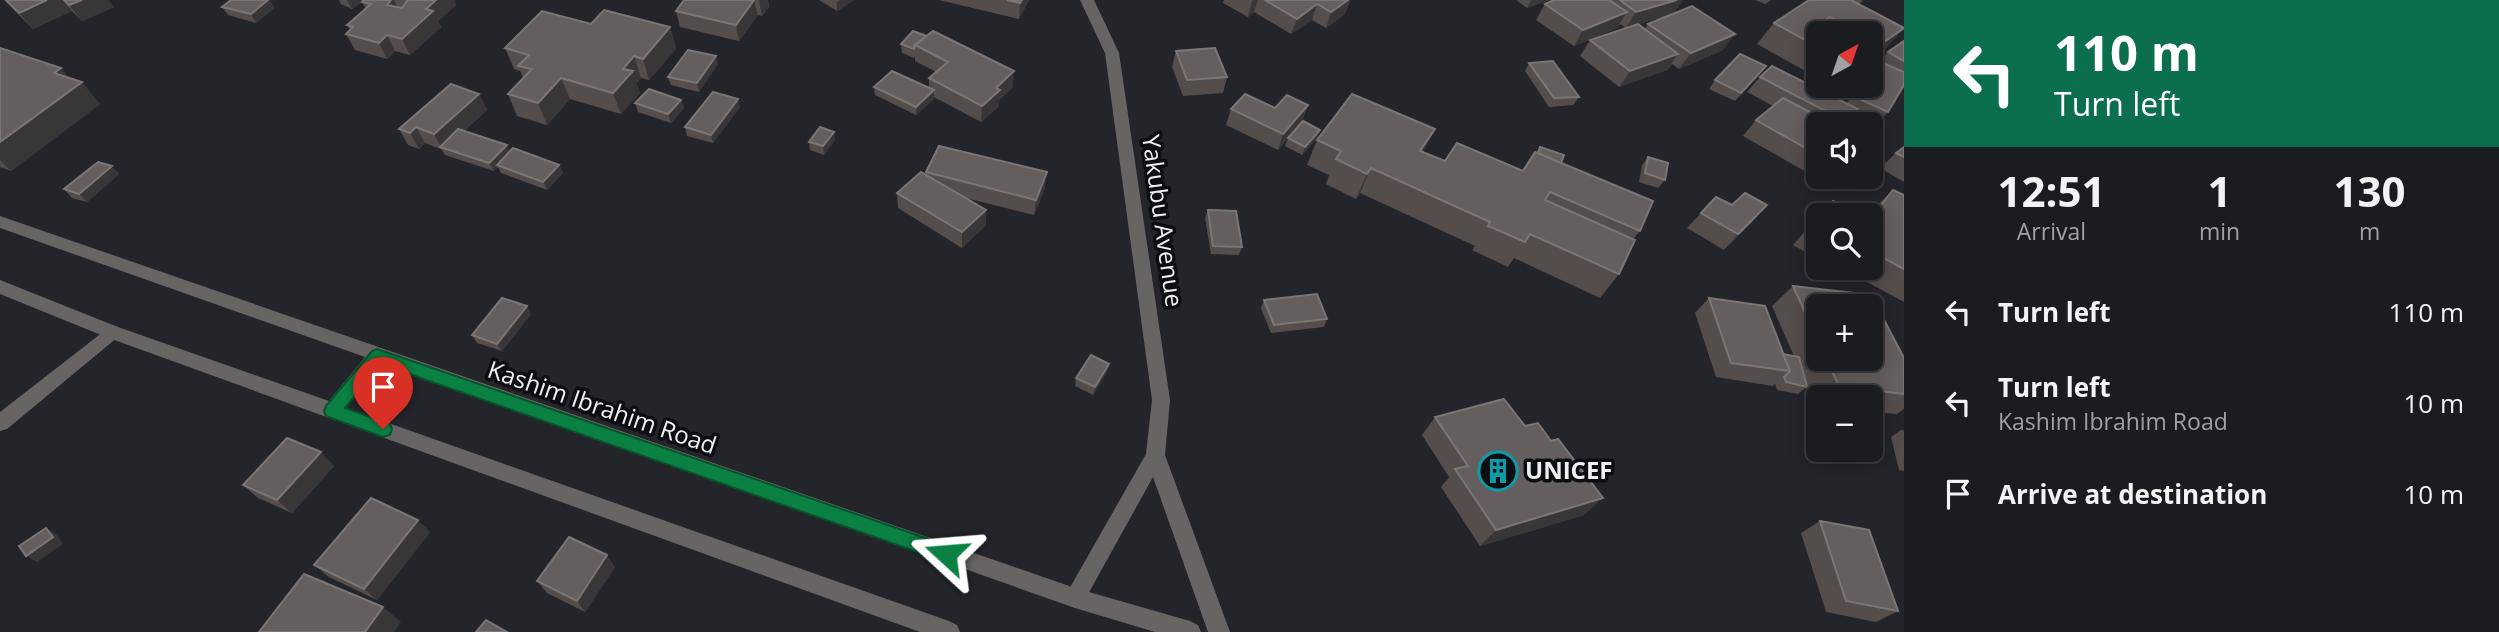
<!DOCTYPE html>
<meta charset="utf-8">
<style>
:root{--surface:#1a1c20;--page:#27292d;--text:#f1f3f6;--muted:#9fa1a5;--line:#383a3e}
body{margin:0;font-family:"Open Sans",sans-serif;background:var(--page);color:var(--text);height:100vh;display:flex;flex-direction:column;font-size:26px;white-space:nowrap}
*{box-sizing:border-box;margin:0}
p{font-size:23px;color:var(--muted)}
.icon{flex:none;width:38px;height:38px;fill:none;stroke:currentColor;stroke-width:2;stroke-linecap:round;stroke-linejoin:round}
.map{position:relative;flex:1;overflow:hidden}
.side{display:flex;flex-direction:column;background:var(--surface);width:595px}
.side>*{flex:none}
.banner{background:#0b6e4f;color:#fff;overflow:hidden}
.needle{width:46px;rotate:40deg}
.buttons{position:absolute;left:1806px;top:21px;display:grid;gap:14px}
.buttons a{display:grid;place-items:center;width:77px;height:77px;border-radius:10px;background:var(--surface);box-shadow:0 4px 18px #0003,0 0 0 2px var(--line);font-size:35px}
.pin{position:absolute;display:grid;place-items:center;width:60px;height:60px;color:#fff;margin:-72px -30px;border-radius:50% 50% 50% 0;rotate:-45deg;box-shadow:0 0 7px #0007}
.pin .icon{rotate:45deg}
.me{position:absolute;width:77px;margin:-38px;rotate:289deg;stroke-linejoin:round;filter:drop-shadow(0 0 5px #0008)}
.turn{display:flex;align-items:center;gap:24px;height:147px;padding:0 35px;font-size:32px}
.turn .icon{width:91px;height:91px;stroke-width:2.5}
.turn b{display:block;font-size:49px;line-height:60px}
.eta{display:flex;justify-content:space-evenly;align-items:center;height:119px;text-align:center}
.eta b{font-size:42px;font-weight:700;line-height:49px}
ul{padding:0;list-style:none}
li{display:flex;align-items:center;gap:21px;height:91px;padding:0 35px}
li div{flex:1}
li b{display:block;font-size:26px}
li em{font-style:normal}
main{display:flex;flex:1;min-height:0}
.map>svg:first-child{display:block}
</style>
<main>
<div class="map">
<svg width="1904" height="632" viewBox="0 0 1904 632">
<rect width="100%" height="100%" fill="#23252a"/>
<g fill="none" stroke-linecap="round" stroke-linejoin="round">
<g fill="#686464" fill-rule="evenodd">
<polygon points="1080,0 1094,0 1119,53 1170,400 1165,455 1230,632 1208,632 1153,477 1082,605 1075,608 1068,605 1064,598 1146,454 1152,400 1105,53"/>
<polygon points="112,325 118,327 121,332 118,337 7,429 0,431 0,412"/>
</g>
<polygon fill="#686464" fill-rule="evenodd" points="0,216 1075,588 1190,621 1198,625 1201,632 1155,632 1075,608 382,363 346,408 949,621 957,625 960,632 920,632 106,337 0,294 0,280 118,327 329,401 365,357 0,228"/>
</g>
<g fill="#544d4c" fill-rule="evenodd">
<polygon points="4,0 108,0 114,7 82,21 72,11 33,29"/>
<polygon points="231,0 270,0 274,8 256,23 228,15 222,7"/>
<polygon points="339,0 454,0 456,5 438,21 441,27 410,55 395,51 387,59 355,50 346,34 350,30 347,25 366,9 362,2 363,1 352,9 341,4"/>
<polygon points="684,0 768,0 769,7 762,16 758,15 739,41 680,27 676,11"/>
<polygon points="819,0 854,0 837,11"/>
<polygon points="939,0 1029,0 1019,19"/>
<polygon points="1224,0 1350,0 1345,14 1326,28 1312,20 1291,34 1254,12 1248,17 1223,3"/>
<polygon points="1516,0 1549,0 1527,8"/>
<polygon points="1554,0 1683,0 1673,14 1639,24 1645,29 1648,24 1723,50 1679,69 1672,64 1667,70 1619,87 1580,56 1590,40 1626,28 1620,24 1617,28 1574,46 1536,20 1545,4"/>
<polygon points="1755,0 1771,0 1765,4"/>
<polygon points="1809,0 1863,0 1859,4 1904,28 1885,49 1871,59 1871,33 1818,33 1818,78 1757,44 1774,23"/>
<polygon points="591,24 670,27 676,49 649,80 641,78 636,83 640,93 621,114 570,99 547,125 517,116 508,94 523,78 520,71 514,69 505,48"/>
<polygon points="913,31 1013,87 999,100 999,106 981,122 934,97 934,99 916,115 875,95 874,87 929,88 929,78 936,72 915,61 915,56 914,58 902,53 901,44"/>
<polygon points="1904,41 1904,85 1888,112 1873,127 1871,127 1871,124 1865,124 1850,117 1844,124 1818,124 1818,175 1815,177 1743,136 1756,120 1773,106 1747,92 1760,77 1847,103 1858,86 1871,86 1871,70 1888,52"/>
<polygon points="0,48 69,78 100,104 11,171 0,167"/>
<polygon points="1176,51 1227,77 1223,93 1183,96 1172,67"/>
<polygon points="716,56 718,64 699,92 671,85 668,77"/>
<polygon points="1529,63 1579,97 1573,105 1549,107 1525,71"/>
<polygon points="1766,66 1735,101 1709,89 1715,80"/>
<polygon points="479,94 487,110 464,131 510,151 559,165 563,173 547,190 501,173 498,167 494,171 445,155 441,149 425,143 419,149 408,145 399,129"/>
<polygon points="681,100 684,108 671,123 638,112 635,103"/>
<polygon points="1308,105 1302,121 1278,150 1226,125 1231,109 1275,108"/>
<polygon points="740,107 713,143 687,136 685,127"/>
<polygon points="1435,129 1423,152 1445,161 1522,171 1540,147 1561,163 1640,231 1633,239 1619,274 1600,298 1514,258 1508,267 1472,250 1475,246 1360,193 1356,199 1326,184 1329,175 1307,165 1317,140"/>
<polygon points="1320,130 1317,138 1302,155 1285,146 1288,138"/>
<polygon points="835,140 824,155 810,150 809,142"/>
<polygon points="1904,147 1904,182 1880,168 1896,153"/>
<polygon points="1648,157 1665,180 1658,188 1639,182 1642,165"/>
<polygon points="926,172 1045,188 1034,215 966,198 986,210 986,225 962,248 898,208 897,193 926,174"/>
<polygon points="119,174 87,202 72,198 64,189"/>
<polygon points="1893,190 1904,195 1904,302 1841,268 1871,268 1871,215 1867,215"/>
<polygon points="1208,210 1242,247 1239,255 1211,254 1205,218"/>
<polygon points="1701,213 1753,221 1724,250 1687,228"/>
<polygon points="1818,216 1818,259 1793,245"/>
<path d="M1793,286L1904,358V409L1897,414L1871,412V397H1818V406L1815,405L1807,387L1798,394L1777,390L1775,384L1773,386L1716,377L1695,313L1709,298L1783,354L1794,356L1772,306ZM1818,306L1871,359H1818Z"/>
<polygon points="1264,300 1327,319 1324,327 1271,333 1261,308"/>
<polygon points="531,314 502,351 477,343 472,335"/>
<polygon points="1107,372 1093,395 1075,386 1076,378"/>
<polygon points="1435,417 1525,426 1584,515 1480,546 1441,487 1449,477 1422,435"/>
<polygon points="1901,430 1904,430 1904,471 1899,470 1891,437"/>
<polygon points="334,466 292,513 258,498 243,485"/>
<polygon points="1820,521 1898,611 1876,622 1826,612 1801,533"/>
<polygon points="430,532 377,600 329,577 314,565"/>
<polygon points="615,567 585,612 547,593 537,581"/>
</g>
<g fill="#393637">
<polygon points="47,0 63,0 72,11 33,29 19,13"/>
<polygon points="82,0 108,0 114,7 82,21 69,5"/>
<polygon points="268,0 270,0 274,8 256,23 251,14"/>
<polygon points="347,0 364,0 352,9"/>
<polygon points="391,0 394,0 401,14 387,5"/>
<polygon points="436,0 454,0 456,5 438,21 441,27 410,55 402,39 426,9"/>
<polygon points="754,0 758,15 739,41 736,25"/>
<polygon points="759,0 768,0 769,7 762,16"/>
<polygon points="840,0 854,0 837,11 837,2"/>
<polygon points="1022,0 1029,0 1019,19 1020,3"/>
<polygon points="1254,0 1258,0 1254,12 1248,17 1252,1"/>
<polygon points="1348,0 1350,0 1345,14 1326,28 1331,12"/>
<polygon points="1531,0 1549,0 1527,8"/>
<polygon points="1677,0 1683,0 1673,14 1626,28 1636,12"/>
<polygon points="1317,4 1312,20 1291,34 1297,19"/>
<polygon points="1627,12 1617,28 1574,46 1583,30"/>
<polygon points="670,27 676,49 649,80 643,59"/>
<polygon points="1904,28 1885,49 1871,59 1871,51"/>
<polygon points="1735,34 1723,50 1679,69 1691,53"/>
<polygon points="387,35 395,51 387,59 379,43"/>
<polygon points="1678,54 1667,70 1619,87 1630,71"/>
<polygon points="634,56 641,78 636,83 640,93 621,114 613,93 623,69"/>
<polygon points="716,56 718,64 699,92 697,83"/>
<polygon points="61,68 76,86 82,82 100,104 11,171 0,160 0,142 54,73"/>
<polygon points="1014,71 1013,87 999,100 999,106 981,122 982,106 996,88"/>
<polygon points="561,78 570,99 547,125 538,103"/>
<polygon points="934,90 934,99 916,115 916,107"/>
<polygon points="479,94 487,110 444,148 441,147 434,134"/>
<polygon points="738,99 740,107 713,143 711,135"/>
<polygon points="681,100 684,108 671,123 668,114"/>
<polygon points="1308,105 1302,121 1278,150 1283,134"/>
<polygon points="416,127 425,143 419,149 410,133"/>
<polygon points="1435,129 1422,154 1420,151"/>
<polygon points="1320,130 1317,138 1302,155 1305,147"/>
<polygon points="834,132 835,140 824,155 823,146"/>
<polygon points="507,145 511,153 497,165 498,167 494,171 489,163"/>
<polygon points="559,165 563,173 547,190 543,182"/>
<polygon points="112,166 119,174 87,202 79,194"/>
<polygon points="1371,168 1360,193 1356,199 1367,174"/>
<polygon points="1047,172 1045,188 1034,215 1036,200"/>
<polygon points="1767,205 1753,221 1724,250 1738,234"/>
<polygon points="986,210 986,225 962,248 962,232"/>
<polygon points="527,306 531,314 502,351 497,344"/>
<polygon points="1109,364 1107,372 1093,395 1095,387"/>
<polygon points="321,452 334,466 292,513 277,500"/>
<polygon points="1603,498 1584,515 1480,546 1496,530"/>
<polygon points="418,520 430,532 377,600 364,589"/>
<polygon points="46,528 57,535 63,544 37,562 26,556"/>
<polygon points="607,555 615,567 585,612 577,601"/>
<polygon points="383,607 401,622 394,632 365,632"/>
</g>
<g fill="#645f5e" stroke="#7a7675" stroke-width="2" fill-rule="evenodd">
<polygon points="6,0 47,0 19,13"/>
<polygon points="64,0 82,0 69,5"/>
<polygon points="231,0 268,0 251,14 222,7"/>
<polygon points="364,0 391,0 387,5 402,8 408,0 436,0 426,9 433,11 402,39 387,35 379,43 346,34 353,27 347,25 371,4 362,2"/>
<polygon points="684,0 754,0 736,25 676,11"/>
<polygon points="1007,0 1022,0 1020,3"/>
<polygon points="1265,0 1348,0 1331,12 1317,4 1297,19"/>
<polygon points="1554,0 1609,0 1627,12 1583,30 1545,4"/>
<polygon points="1620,0 1677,0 1636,12"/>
<path d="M1809,0H1851L1904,28L1871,51V33H1818V47L1774,23ZM1830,17L1848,26L1841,32L1822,23Z"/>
<polygon points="1692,6 1735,34 1691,53 1648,24"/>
<polygon points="604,10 670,27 643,59 634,56 623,69 633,71 613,93 561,78 538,103 508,94 532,69 518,66 529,55 505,48 542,11 591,24"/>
<polygon points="1638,24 1678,54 1630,71 1590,40"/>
<polygon points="913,31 927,36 915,45 914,49 901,44"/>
<polygon points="933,31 1014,71 996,88 1000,90 982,106 929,78 948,62 915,45"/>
<polygon points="1904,41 1904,61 1888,52"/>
<polygon points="0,48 61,68 54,73 82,82 0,142"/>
<polygon points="1215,48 1227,77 1187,80 1176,51"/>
<polygon points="688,50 716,56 697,83 668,77"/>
<polygon points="1740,54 1766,66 1741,93 1715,80"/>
<polygon points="1553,61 1579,97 1554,98 1529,63"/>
<polygon points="1878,61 1904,72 1904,85 1888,112 1855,97 1862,86 1871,86 1871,73"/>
<polygon points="1772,66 1858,109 1845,121 1760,77"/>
<polygon points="892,71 934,90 916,107 874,87"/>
<polygon points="451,84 479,94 434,134 416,127 410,133 399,129"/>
<polygon points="649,89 681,100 668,114 635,103"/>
<polygon points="713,92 738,99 711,135 685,127"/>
<polygon points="1245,94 1275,108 1287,95 1308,105 1283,134 1231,109"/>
<polygon points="1352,94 1435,129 1420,151 1445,161 1457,143 1523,171 1535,152 1653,201 1640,231 1550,192 1545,200 1635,240 1619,274 1530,234 1525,242 1488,226 1490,222 1371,168 1367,174 1336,159 1341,151 1317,140"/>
<polygon points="1783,98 1833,124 1818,124 1818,155 1756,120"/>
<polygon points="1303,121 1320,130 1305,147 1288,138"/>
<polygon points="820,127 834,132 823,146 809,142"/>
<polygon points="458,129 507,145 489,163 440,147"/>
<polygon points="939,146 1047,172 1036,200 926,172"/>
<polygon points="1540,147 1564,155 1561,163 1538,153"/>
<polygon points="1904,147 1904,157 1896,153"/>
<polygon points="513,148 559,165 543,182 497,165"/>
<polygon points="1648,157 1668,163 1665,180 1645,173"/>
<polygon points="98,162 112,166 79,194 64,189"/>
<polygon points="921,172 986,210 962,232 897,193"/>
<polygon points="1893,190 1904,195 1904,269 1871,251 1871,218"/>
<polygon points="1745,193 1767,205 1738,234 1701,213 1716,197 1732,205"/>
<polygon points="1833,201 1861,215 1821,215"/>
<polygon points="1208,210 1236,211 1242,247 1213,246"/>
<polygon points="1818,219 1818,227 1813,225"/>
<polygon points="1793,286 1871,295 1904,358 1904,394 1839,386 1826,359 1871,359 1871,306 1818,306 1818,341"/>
<polygon points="1317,294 1327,319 1274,325 1264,300"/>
<polygon points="502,298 527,306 497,344 472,335"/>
<polygon points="1709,298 1765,306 1790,371 1731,363"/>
<polygon points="1783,354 1799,357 1807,387 1786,382 1784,377 1790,371"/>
<polygon points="1091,355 1109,364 1095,387 1076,378"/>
<polygon points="1504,399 1525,426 1538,423 1551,441 1558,439 1603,498 1496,530 1455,469 1468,466 1435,417"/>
<polygon points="287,438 321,452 277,500 243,485"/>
<polygon points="371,498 418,520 364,589 314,565"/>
<polygon points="1820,521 1869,530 1898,611 1846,601"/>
<polygon points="46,528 53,537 26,556 19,546"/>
<polygon points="569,537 607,555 577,601 537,581"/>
<polygon points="304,574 383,607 365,632 259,632"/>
<polygon points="486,620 507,632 476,632"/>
</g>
<polygon fill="#0b8043" stroke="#07532c" stroke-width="2" points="377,349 946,545 952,547 955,554 952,560 946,562 381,364 345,408 390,424 392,429 390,435 383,437 326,416 324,411 326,406 372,351"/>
<defs>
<g id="building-ring" transform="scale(2.0125)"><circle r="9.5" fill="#0d0e11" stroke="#0f9aa8" stroke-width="1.5"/><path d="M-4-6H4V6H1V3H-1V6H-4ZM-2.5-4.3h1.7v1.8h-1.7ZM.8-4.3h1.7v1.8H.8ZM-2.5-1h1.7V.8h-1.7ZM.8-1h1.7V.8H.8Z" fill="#0f9aa8"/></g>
</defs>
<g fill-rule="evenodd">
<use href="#building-ring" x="1498" y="471"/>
</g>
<g text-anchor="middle" stroke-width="7" stroke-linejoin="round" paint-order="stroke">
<g font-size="24" fill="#eef0f3" stroke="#0d0e11">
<text transform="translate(1162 221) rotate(82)" y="8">Yakubu Avenue</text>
<text transform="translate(602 408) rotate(19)" y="8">Kashim Ibrahim Road</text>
</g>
<g font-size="24" font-weight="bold" fill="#eef0f3" stroke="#0d0e11" text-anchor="start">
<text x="1525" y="479">UNICEF</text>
</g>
</g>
</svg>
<div class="buttons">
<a><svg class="needle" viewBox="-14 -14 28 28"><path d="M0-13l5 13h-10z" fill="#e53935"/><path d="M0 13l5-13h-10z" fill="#9fa1a5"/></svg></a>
<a><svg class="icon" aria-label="sound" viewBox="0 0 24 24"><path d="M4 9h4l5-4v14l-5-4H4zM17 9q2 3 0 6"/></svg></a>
<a><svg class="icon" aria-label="search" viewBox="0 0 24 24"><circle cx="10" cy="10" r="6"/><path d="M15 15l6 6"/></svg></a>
<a>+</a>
<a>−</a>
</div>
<div class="pin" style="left:383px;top:429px;background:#d93025"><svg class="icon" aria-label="arrive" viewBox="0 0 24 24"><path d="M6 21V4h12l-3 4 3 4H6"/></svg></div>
<svg class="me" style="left:946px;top:554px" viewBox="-20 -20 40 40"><path d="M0-17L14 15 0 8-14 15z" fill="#0b8043" stroke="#fff" stroke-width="4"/></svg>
</div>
<section class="side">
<div class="banner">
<div class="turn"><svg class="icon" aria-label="left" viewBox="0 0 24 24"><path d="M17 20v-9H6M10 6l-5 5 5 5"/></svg><div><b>110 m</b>Turn left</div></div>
</div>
<div class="eta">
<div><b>12:51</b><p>Arrival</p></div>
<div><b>1</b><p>min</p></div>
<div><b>130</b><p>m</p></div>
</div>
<ul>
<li><svg class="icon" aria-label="left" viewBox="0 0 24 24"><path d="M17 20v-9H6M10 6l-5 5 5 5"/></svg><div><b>Turn left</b></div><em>110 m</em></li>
<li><svg class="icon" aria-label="left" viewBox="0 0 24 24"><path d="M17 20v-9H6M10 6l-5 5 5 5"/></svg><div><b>Turn left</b><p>Kashim Ibrahim Road</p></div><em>10 m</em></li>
<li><svg class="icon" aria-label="arrive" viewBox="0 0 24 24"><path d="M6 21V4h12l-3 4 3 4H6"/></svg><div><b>Arrive at destination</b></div><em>10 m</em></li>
</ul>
</section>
</main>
